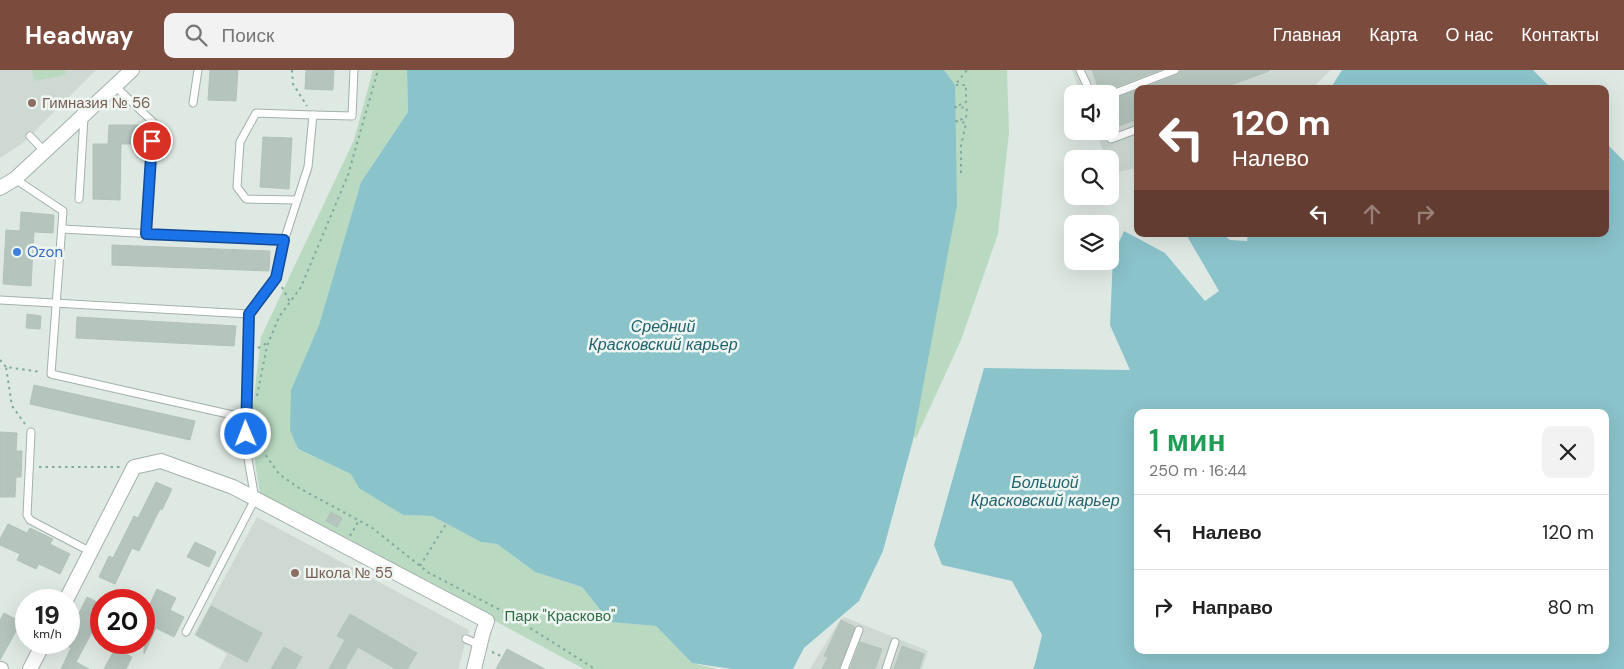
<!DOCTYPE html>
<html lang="ru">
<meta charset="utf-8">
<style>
:root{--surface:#fff;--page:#f2f2f2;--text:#222;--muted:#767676;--line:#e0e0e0;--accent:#7b4b3e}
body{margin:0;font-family:"DM Sans",sans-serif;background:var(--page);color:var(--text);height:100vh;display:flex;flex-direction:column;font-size:19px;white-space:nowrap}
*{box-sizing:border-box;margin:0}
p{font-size:16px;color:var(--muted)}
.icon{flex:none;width:28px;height:28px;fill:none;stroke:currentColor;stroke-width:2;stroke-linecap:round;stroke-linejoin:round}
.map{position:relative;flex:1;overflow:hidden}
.details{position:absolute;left:1134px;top:339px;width:475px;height:245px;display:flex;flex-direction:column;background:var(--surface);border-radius:10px;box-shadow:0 5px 20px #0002}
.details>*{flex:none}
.banner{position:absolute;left:1134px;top:15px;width:475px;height:152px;border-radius:10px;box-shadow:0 5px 20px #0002;background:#7b4b3e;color:#fff;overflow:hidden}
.controls{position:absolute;left:1064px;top:15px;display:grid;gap:10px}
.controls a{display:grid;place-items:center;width:55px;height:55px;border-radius:10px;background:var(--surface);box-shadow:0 5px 20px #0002;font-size:25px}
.speed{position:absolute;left:15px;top:519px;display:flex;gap:10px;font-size:25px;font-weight:700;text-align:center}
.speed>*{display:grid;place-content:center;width:65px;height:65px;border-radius:50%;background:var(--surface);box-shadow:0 5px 20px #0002;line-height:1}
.speed small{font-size:12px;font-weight:400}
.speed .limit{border:8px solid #d22;background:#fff;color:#111}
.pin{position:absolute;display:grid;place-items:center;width:42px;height:42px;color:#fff;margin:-21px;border:2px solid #fff;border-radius:50%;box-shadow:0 1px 5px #0007}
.me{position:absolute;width:55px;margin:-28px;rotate:359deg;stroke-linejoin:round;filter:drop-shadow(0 0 4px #0008)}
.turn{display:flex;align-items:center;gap:18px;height:105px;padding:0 15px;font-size:22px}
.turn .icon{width:65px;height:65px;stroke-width:2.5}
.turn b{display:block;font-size:35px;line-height:42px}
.lanes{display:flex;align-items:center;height:48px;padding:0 15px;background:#0003;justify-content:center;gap:25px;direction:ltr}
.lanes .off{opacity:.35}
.round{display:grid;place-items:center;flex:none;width:52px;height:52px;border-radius:10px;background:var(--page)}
.overview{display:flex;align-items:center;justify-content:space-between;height:85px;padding:0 15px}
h1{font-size:30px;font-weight:600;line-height:38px;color:#1e9e55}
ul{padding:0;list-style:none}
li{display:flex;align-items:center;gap:15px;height:75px;padding:0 15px;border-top:1px solid var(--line)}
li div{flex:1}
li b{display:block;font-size:19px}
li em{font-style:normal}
header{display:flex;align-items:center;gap:30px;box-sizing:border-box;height:70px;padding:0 25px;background:var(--accent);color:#fff}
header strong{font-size:24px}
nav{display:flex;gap:28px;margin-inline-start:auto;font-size:18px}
.search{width:350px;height:45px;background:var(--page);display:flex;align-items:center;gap:12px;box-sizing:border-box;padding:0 18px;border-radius:10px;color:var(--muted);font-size:19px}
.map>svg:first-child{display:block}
</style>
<header>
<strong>Headway</strong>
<div class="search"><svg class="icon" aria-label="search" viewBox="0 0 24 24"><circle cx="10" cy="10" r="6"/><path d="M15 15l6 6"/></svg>Поиск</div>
<nav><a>Главная</a><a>Карта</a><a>О нас</a><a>Контакты</a></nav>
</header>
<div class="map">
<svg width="1624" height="599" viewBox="0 0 1624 599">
<rect width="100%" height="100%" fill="#dfe9e4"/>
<g fill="#ced9d3">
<polygon points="0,0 96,0 23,73 0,88"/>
<polygon points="1072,0 1331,0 1311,19 1138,19 1137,98 1112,103 1110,98 1110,89 1106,89 1096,61 1110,61 1110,24 1081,24"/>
<polygon points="257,447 469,560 458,599 219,599 227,584 194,565"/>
<polygon points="844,547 928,581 922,599 810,599 840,550"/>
</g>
<g fill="#b9d9c1">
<polygon points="32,0 65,0 66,5 34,11"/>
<polygon points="373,0 407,0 408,42 361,112 319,255 291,320 297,379 352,404 360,418 403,445 432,446 481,472 497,474 535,502 582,517 610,552 656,556 692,593 717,599 584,599 260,424 250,360 261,267 354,70"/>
<polygon points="941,0 1007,0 1009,62 998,164 961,270 916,368 910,366"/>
</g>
<g fill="#8bc3cb" fill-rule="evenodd">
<polygon points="407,0 944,0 955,15 957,135 913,370 883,481 859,531 804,578 793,599 732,599 692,593 656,556 610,552 582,517 535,502 497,474 481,472 432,446 403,445 359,418 351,404 298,379 290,360 291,320 319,255 361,112 408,42"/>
<polygon points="1342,0 1533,0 1552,19 1330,19"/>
<path d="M1605,72L1624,91V599H1033L1035,594L1042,565L1012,511L942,495L934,475L984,298L1130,300L1110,255L1113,186L1124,161L1165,183L1205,231L1219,221L1187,166V164H1223L1230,170L1247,171L1248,164H1605ZM1138,342H1605V580H1138Z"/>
</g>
<g fill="#b5c4bd" stroke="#b2c2bb">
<polygon points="210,0 238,0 236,31 208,30"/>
<polygon points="306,0 334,0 333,20 305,19"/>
<polygon points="1092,0 1160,0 1110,19 1110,16 1099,20"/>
<polygon points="1180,0 1268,0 1269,1 1220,19 1141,19 1177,5"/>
<polygon points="1138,20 1138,49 1113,58 1110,50 1110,30"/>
<polygon points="109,55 142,55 142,74 121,74 120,130 93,129 93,74 108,74"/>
<polygon points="263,67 292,68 289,119 260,117"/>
<polygon points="21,142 54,145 53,163 34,162 31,216 3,214 6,160 20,161"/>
<polygon points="112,175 270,181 269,201 112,195"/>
<polygon points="27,244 41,246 40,259 26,258"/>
<polygon points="77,247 236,256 234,276 76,268"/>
<polygon points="34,315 195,351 190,370 30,334"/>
<polygon points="0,362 17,363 16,381 22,381 21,407 16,407 15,427 0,427"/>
<polygon points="156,412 172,419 162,440 160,439 139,481 132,478 115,514 99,507 109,486 113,488 134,446 138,448"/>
<polygon points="331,442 342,448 337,457 326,451"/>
<polygon points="8,454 27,463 30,458 53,469 50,474 70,484 60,504 39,494 36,499 17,490 20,484 0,475 0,469"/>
<polygon points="195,472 216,482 209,497 187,487"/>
<polygon points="157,519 176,528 170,540 184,547 174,567 156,558 144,584 144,547"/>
<polygon points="87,527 101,534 101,545 76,592 89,599 61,599 71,578 69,577 69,564"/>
<polygon points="211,536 262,563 247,592 196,565"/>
<polygon points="4,543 21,552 0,590 0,550"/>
<polygon points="350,544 417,583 407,599 396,599 358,577 345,599 329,599 345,570 337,566"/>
<polygon points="841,550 855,557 839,599 822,599 828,587 824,586"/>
<polygon points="860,572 882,579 875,599 850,599"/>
<polygon points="902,576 924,584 919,599 894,599"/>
<polygon points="284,577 302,587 295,599 271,599"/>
<polygon points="115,579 132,587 126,599 104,599"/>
<polygon points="507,579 545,599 496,599"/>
</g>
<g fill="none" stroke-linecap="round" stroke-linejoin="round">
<g stroke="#a3b0ab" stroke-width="9">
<g id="service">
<polyline points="1080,0 1091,24"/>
<polyline points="115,16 153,52 146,164"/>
<polyline points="1110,25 1175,0"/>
<polyline points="193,33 198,0"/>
<polyline points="1108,61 1111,69 1138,59"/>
<polyline points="30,66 44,81"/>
<polyline points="15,109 63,141 51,304 246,348 248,389 255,429 186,562"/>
<polyline points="79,129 84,47"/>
<polyline points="297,130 246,129 237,117 240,72 256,43 313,45"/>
<polyline points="62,159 284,171 276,208 249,244"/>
<polyline points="284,171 308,97 313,45 352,46 354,0"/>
<polyline points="0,230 249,244 246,348"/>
<polyline points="31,362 27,445 30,450 91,482"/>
<polyline points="466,569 480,575"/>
<polyline points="844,599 859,560"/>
<polyline points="886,599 895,572"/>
</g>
</g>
<g stroke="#a3b0ab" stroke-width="16">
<g id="minor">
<polyline points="0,118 15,109 132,0"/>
<polyline points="66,530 134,397 161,391 233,417 487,551 483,562 474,599"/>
<polyline points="0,599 1,599"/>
<polyline points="30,599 44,572"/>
</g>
</g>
<g stroke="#82aa9c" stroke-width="2" stroke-dasharray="2.5 4" stroke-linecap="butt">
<polyline points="292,0 293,14 307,36"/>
<polyline points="961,103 961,76 966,53 956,51 966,48 967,38 955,37 966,32 966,15 955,15 967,0"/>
<polyline points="282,217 290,232"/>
<polyline points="258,278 269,272"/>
<polyline points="0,290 6,297"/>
<polyline points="257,326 267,276 279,247 301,217 348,105 378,0"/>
<polyline points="256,341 259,361 265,384 279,404 299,418 371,457 429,503 508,544 595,599"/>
<polyline points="25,354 12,336 6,297 41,302"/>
<polyline points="39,397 120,397"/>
<polyline points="350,466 359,450"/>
<polyline points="420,496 446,454"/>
<polyline points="492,582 503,587"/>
</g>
<use href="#service" stroke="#fff" stroke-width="7"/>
<use href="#minor" stroke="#fff" stroke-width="14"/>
</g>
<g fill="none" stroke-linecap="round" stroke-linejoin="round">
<g stroke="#114b97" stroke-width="12">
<polyline id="route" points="152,71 146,164 284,170 276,208 249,244 246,364"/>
</g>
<use href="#route" stroke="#1a73e8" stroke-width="9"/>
</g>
<g fill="#8d6e63" stroke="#eff6f2" stroke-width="2">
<circle cx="32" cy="33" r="5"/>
<circle cx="295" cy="503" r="5"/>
</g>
<circle fill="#3f7fe0" stroke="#eff6f2" stroke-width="2" cx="17" cy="182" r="5"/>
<g text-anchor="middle" stroke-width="5" stroke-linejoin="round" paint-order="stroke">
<g font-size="15" fill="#785e54" stroke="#eff6f2" text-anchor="start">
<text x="42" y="38">Гимназия № 56</text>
<text x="305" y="508">Школа № 55</text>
</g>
<g font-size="15" fill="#366cbe" stroke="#eff6f2" text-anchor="start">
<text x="27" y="187">Ozon</text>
</g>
<g font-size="15" fill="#2f6b45" stroke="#eff6f2">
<text x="560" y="551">Парк "Красково"</text>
</g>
<g font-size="16" font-style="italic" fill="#21646e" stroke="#eff6f2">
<text x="663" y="262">Средний<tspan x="663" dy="18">Красковский карьер</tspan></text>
<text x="1045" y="418">Большой<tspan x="1045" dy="18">Красковский карьер</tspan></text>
</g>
</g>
</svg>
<div class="controls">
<a><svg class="icon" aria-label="sound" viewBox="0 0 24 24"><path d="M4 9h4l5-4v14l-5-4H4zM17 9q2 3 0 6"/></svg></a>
<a><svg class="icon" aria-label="search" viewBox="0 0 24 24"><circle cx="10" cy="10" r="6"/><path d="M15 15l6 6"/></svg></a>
<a><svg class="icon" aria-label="layers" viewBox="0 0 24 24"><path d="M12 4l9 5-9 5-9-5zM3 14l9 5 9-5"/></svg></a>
</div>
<div class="speed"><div>19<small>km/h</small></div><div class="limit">20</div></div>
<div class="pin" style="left:152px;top:71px;background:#d93025"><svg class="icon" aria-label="arrive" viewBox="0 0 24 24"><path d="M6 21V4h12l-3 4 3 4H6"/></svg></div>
<svg class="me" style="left:246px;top:364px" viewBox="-20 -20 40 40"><circle r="17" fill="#1a73e8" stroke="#fff" stroke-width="3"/><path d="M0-11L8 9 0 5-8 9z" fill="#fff"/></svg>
<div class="banner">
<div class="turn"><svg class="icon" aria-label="left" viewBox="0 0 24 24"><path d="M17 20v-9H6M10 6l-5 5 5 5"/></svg><div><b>120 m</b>Налево</div></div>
<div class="lanes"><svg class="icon" aria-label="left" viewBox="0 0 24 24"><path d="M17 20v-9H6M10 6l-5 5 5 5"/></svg><svg class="icon off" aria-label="ahead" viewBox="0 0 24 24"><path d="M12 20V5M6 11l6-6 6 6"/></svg><svg class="icon off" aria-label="right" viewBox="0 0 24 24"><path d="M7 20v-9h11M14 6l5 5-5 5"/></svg></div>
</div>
<section class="details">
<div class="overview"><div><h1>1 мин</h1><p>250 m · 16:44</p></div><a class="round"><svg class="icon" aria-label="close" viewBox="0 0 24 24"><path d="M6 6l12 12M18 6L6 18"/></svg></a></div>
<ul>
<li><svg class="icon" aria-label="left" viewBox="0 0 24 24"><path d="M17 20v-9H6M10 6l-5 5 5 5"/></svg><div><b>Налево</b></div><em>120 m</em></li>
<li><svg class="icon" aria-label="right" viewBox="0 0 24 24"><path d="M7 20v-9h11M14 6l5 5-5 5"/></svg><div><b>Направо</b></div><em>80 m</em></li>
</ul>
</section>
</div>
